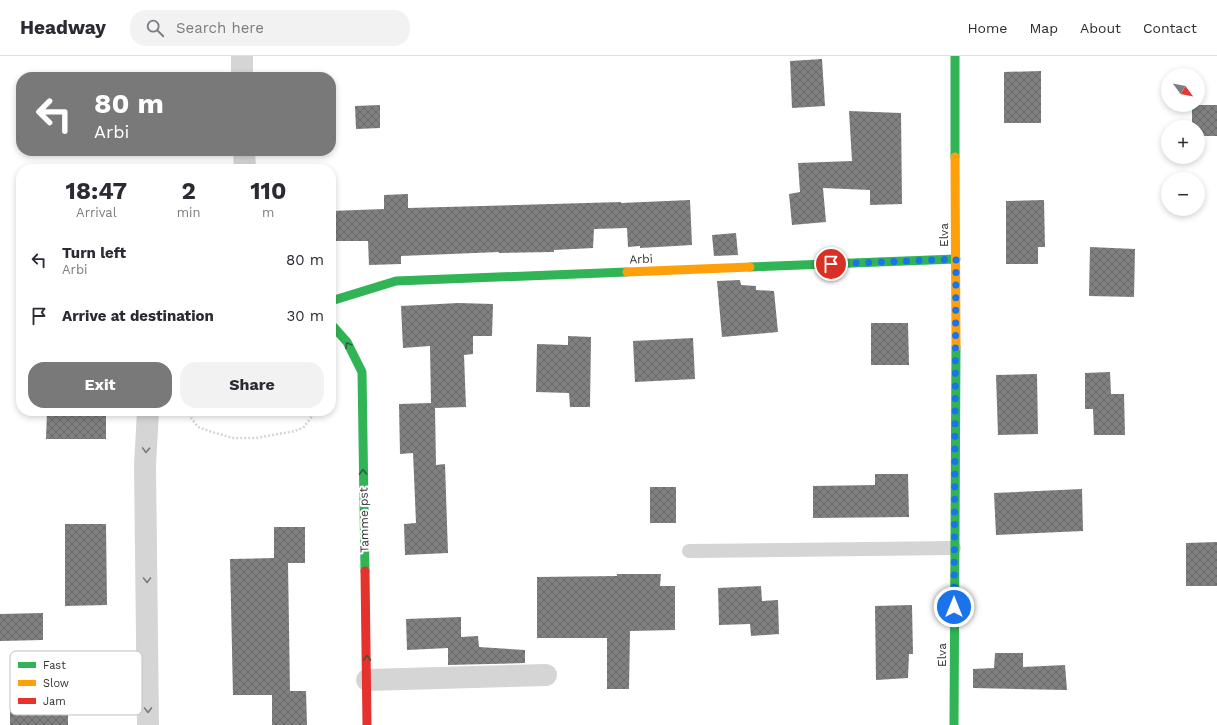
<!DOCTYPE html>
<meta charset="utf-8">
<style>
:root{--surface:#fff;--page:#f2f2f3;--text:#2b2b33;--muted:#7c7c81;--line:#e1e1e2;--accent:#797979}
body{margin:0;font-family:"Work Sans",sans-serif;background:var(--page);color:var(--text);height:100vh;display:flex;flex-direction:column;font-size:15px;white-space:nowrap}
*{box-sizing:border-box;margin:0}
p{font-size:13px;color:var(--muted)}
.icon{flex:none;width:22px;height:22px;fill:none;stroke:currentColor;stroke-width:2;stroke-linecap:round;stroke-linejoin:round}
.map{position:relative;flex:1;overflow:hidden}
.side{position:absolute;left:16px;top:108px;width:320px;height:252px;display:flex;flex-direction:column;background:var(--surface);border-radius:16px;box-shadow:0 2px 6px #0003}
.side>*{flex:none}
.hud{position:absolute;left:16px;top:16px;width:320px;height:84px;border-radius:16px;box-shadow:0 2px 6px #0003;background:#797979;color:#fff;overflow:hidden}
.needle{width:26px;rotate:122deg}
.tools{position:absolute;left:1161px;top:12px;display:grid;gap:8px}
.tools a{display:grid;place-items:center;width:44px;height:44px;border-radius:50%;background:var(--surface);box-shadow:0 2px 6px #0003;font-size:20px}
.pin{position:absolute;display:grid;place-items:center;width:34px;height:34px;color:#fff;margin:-17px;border:2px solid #fff;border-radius:50%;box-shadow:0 1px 4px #0007}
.me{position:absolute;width:44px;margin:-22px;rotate:0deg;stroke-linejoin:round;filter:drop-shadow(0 0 3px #0008)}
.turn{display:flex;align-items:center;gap:14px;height:84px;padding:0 12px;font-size:18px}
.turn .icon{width:52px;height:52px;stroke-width:2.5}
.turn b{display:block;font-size:28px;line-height:34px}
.eta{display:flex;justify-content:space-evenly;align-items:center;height:68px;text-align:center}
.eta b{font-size:24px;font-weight:700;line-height:28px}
.button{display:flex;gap:8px;margin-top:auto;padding:8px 12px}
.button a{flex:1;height:46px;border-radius:16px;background:var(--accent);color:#fff;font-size:16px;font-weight:700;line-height:46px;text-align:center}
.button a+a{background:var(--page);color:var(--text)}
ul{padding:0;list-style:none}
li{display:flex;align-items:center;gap:12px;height:56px;padding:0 12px}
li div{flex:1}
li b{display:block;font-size:15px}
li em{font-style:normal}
header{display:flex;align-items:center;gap:24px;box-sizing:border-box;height:56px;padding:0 20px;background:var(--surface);border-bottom:1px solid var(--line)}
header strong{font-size:19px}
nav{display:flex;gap:22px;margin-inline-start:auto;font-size:14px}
.search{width:280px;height:36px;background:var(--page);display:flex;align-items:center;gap:10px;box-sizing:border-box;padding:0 14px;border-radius:16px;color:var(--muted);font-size:15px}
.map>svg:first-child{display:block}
</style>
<header>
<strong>Headway</strong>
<div class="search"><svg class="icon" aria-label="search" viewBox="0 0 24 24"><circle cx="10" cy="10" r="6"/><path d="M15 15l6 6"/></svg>Search here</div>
<nav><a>Home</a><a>Map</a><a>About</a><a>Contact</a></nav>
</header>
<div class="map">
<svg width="1217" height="669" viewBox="0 0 1217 669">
<defs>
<pattern id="building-cross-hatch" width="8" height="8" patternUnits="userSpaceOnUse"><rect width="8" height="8" fill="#808080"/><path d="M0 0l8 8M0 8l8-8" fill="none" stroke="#696969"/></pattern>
</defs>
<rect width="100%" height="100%" fill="#fff"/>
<g fill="url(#building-cross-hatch)">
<polygon points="822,3 825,50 792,52 790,5"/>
<polygon points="1041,15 1041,67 1004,67 1004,16"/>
<polygon points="380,49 380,72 356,73 355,50"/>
<polygon points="1192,49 1217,49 1217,80 1198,80 1198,71 1192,71"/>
<polygon points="849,55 901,57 902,148 870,149 870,134 823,132 826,166 792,169 789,138 800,136 798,107 852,105"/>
<polygon points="408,138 408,152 621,146 621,147 690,144 692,189 640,192 640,190 628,191 627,172 594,173 593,192 554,194 554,196 499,197 499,196 401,200 401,208 369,209 368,185 331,185 331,155 384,153 384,139"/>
<polygon points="1044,144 1045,191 1038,191 1038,208 1006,208 1006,145"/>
<polygon points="736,177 738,199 714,200 712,179"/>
<polygon points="1090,191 1135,193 1134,241 1089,240"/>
<polygon points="740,224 741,229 756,230 756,234 774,235 778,276 722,281 717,225"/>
<polygon points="458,247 493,248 492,280 473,280 473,298 464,299 466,351 435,352 436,409 445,408 448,497 405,499 404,468 416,467 413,397 400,398 399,348 431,347 430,290 403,292 401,250"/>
<polygon points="871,267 908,267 909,309 871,309"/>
<polygon points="568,280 591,281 590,351 570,351 569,337 536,336 537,288 568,289"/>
<polygon points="693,282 695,323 635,326 633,285"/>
<polygon points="1110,316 1111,338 1124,338 1125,379 1094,379 1093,353 1085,353 1085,317"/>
<polygon points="1037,318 1038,378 998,379 996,319"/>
<polygon points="47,355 106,355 106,383 46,383"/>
<polygon points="875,418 908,418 909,461 813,462 813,430 875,429"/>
<rect x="650" y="431" width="26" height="36"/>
<polygon points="1082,433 1083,475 996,479 994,437"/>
<polygon points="65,468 106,468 107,549 65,550"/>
<polygon points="274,471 305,471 305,507 288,507 290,635 306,635 307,669 272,669 272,639 233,639 230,503 274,502"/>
<polygon points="1217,486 1217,530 1186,530 1186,487"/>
<polygon points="617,518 661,518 660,530 675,530 675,574 630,575 629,633 607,633 607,582 537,582 537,521 617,520"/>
<polygon points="761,530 762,545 778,544 779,578 751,580 750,568 719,569 718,532"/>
<polygon points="912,549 913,598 909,598 908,622 876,624 875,550"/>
<polygon points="43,557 43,584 0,585 0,558"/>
<polygon points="461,561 461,581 478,580 479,591 525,594 525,607 448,609 448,592 407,594 406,563"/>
<polygon points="995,597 1023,597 1023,611 1065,609 1067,634 973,632 973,613 994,612"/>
<polygon points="99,606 101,649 68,651 68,669 10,669 10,638 67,636 65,608"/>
</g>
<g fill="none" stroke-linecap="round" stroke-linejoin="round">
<polyline stroke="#d5d5d5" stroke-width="2.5" stroke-dasharray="2 2" stroke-linecap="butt" points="186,355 198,371 212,376 233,382 256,382 295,375 304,371 316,355"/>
<polyline stroke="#d5d5d5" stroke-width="14" points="689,495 954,492"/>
<g stroke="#d5d5d5" stroke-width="22">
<polyline points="242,0 242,21"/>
<polyline points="244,95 245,113"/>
<polyline points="148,355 145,409 148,669"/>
<polyline points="367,624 546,619"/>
</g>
<g stroke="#30b455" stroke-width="9">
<polyline points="955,0 955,101"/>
<polyline points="750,211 956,203"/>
<polyline points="331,245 396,225 627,216"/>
<polyline points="331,268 347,286 362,316 365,515"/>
<polyline points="954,669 956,291"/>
</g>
<g stroke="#ff9f0a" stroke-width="9">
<polyline points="955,101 956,291"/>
<polyline points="627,216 750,211"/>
</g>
<polyline stroke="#e5322d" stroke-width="9" points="365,515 367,669"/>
</g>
<defs><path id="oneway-chevron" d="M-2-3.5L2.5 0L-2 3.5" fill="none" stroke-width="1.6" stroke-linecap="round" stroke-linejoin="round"/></defs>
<g stroke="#315f3e">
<use href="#oneway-chevron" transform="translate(348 289) rotate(-120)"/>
<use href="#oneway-chevron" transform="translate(363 416) rotate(-91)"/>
<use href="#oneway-chevron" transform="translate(367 602) rotate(-91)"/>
</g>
<g stroke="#7b7b7b">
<use href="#oneway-chevron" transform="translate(146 394) rotate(92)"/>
<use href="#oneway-chevron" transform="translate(147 524) rotate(89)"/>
<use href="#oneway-chevron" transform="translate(148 654) rotate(89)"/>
</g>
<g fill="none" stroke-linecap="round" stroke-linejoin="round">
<polyline stroke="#1a73e8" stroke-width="7" stroke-dasharray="0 12.6" points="831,208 956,203 954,551"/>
</g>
<g text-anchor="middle" stroke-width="4" stroke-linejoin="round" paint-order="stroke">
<g font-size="12" fill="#313131" stroke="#fff">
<text transform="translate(944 179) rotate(-90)" y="4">Elva</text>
<text transform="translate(641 203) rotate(-2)" y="4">Arbi</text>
<text transform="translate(364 464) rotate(-91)" y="4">Tamme pst</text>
<text transform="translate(942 599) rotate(-90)" y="4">Elva</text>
</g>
</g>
<rect x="10" y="595" width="132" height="64" rx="6" fill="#fff" stroke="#c1c1c1" stroke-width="1"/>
<rect x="18" y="606" width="18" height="6" fill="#30b455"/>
<rect x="18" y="624" width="18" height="6" fill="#ff9f0a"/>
<rect x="18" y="642" width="18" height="6" fill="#e5322d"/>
<g font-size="11" fill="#313131">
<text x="43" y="613">Fast</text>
<text x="43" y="631">Slow</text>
<text x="43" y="649">Jam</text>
</g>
</svg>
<div class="tools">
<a><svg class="needle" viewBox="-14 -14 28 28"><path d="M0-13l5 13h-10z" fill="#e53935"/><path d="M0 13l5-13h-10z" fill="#7c7c81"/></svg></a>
<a>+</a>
<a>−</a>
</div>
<div class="pin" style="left:831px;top:208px;background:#d93025"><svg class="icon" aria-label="arrive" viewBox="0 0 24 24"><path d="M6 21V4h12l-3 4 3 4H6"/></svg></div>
<svg class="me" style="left:954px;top:551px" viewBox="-20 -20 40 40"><circle r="17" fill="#1a73e8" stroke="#fff" stroke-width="3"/><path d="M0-11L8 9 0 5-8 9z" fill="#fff"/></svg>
<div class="hud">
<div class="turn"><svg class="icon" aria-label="left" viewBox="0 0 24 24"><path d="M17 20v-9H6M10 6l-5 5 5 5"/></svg><div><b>80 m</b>Arbi</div></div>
</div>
<section class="side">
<div class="eta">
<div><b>18:47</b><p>Arrival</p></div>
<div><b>2</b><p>min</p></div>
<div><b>110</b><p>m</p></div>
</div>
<ul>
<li><svg class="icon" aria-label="left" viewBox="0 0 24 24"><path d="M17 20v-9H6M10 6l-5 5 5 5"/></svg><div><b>Turn left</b><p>Arbi</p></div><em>80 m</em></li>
<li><svg class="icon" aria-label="arrive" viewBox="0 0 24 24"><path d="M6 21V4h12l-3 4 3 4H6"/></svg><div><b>Arrive at destination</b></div><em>30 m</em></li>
</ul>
<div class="button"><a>Exit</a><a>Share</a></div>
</section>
</div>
